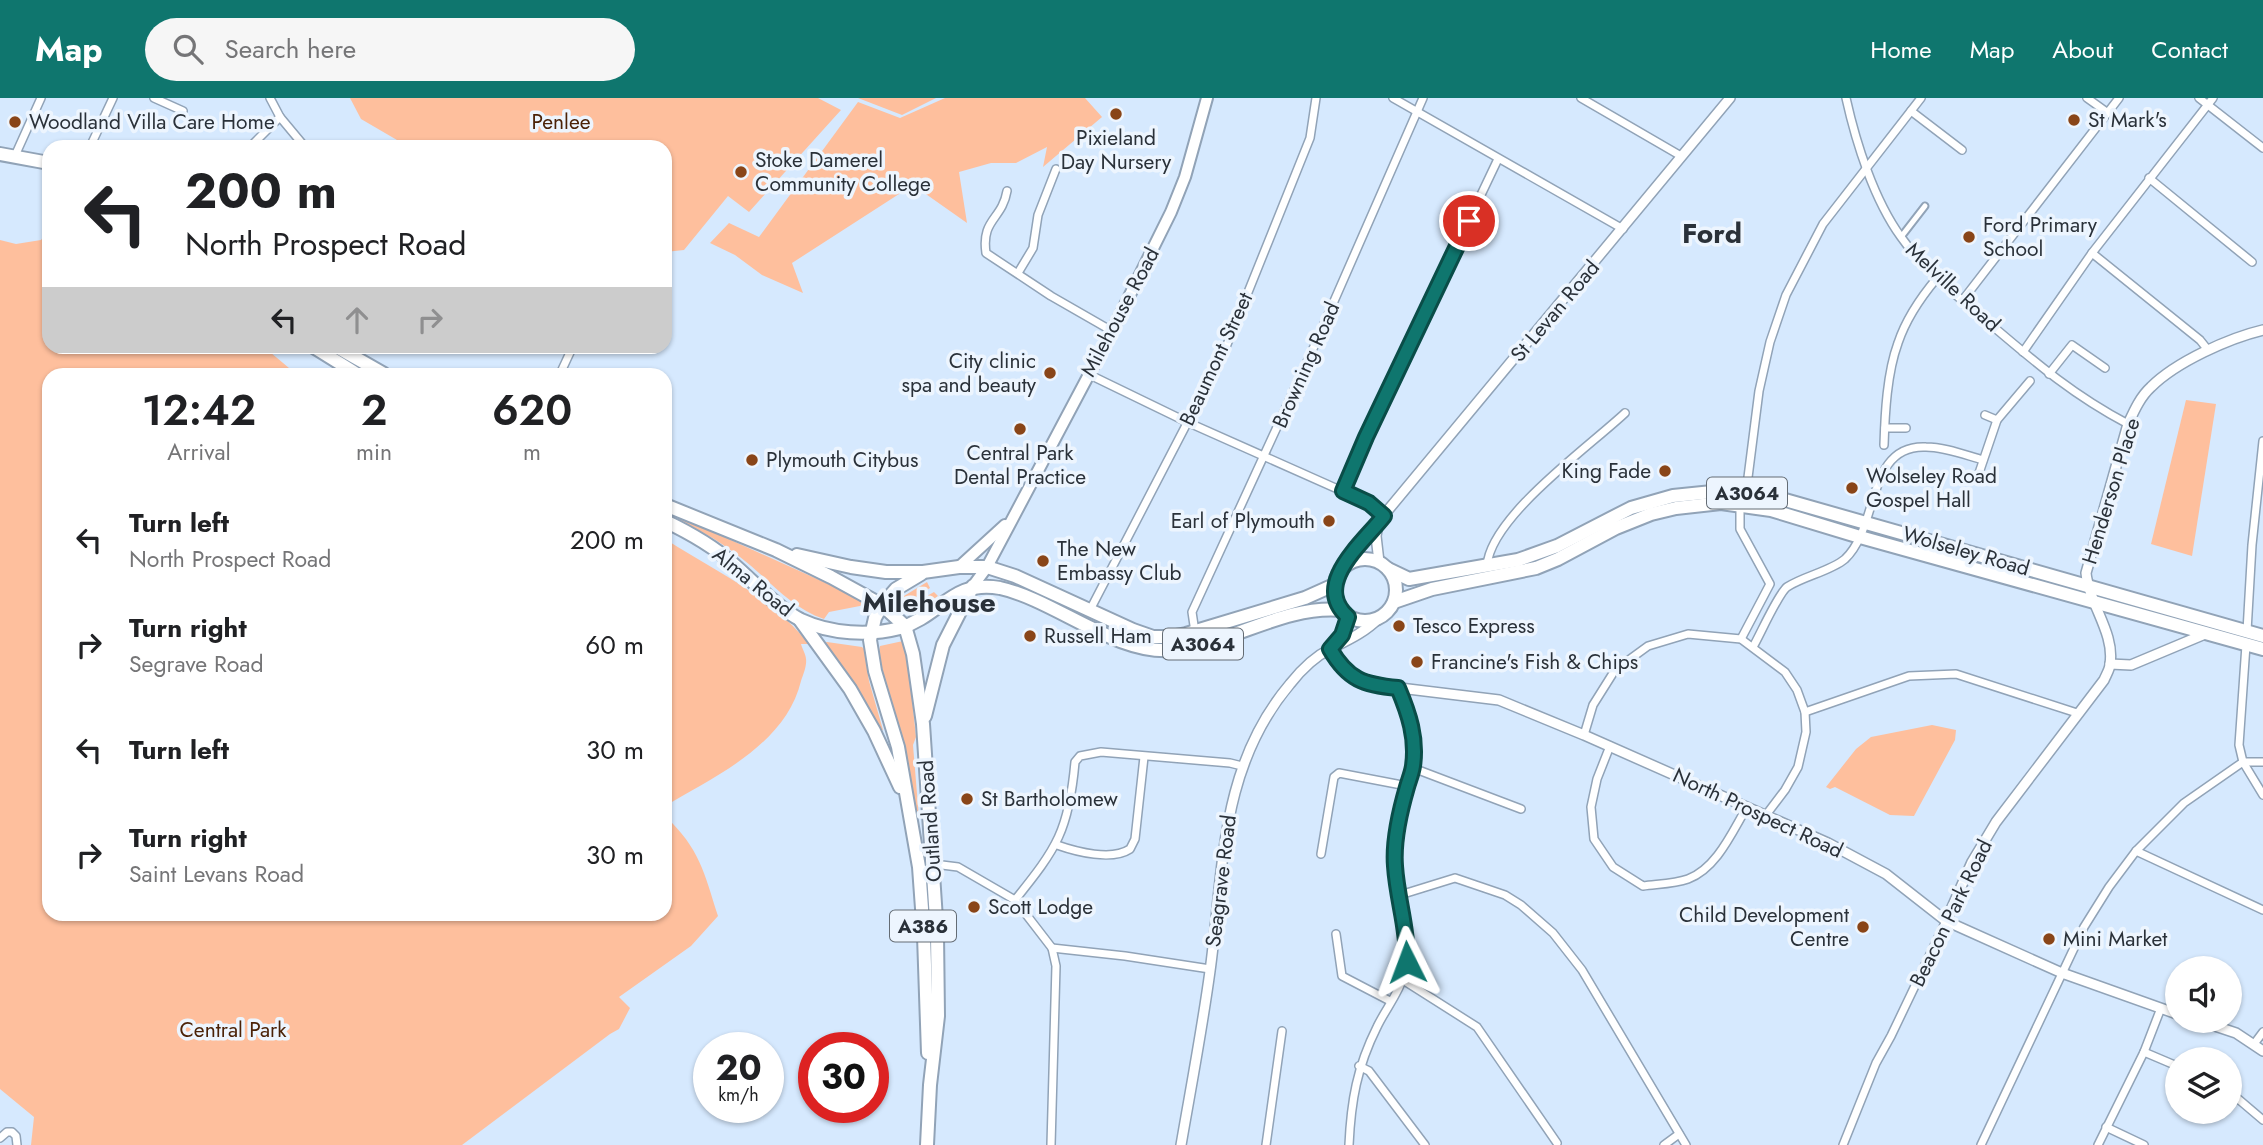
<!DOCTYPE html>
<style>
:root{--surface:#fff;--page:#f6f6f6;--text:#202124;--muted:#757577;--accent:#0f766e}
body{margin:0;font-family:Jost,sans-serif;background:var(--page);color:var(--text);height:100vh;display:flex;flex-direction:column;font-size:26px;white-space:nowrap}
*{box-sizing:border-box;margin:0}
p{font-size:23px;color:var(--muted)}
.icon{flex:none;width:38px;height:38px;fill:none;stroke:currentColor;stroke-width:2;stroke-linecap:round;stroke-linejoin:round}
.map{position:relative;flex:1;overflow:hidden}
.side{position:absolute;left:42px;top:270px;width:630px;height:553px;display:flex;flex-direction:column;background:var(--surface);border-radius:21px;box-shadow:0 2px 5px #0004}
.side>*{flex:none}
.hud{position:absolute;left:42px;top:42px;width:630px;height:214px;border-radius:21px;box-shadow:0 2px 5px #0004;background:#fff;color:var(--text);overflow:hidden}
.tools{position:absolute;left:2165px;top:858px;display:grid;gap:14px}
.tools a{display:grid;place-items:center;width:77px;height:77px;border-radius:50%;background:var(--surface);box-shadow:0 2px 5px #0004;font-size:35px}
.speed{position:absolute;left:693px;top:934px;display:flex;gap:14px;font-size:35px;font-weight:700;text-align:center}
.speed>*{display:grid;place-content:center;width:91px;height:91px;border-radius:50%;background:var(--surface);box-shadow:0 2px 5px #0004;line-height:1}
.speed small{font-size:18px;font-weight:400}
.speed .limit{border:10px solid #d22;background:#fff;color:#111}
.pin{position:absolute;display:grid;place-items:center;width:60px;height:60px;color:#fff;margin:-30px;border:4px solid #fff;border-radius:50%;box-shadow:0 2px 7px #0007}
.me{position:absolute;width:77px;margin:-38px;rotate:357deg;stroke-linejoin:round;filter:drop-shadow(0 0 5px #0008)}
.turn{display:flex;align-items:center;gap:24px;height:147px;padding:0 28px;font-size:32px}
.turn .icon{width:91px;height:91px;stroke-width:2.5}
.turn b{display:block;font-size:49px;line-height:60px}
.lanes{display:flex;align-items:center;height:66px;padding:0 28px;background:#0003;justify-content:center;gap:35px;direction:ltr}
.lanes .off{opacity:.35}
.eta{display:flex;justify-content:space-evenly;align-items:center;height:119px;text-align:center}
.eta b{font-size:42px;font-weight:600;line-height:49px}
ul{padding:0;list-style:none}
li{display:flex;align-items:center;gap:21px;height:105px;padding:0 28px}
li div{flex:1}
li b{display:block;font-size:26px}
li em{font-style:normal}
header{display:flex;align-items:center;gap:42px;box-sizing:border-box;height:98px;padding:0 35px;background:var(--accent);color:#fff}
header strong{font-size:33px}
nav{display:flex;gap:38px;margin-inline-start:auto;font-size:24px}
.search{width:490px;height:63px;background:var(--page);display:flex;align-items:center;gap:18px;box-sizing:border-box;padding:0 24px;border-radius:38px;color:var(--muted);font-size:26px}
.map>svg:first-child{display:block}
</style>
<header>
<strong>Map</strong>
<div class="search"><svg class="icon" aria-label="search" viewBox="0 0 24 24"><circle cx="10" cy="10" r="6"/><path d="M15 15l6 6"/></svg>Search here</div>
<nav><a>Home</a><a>Map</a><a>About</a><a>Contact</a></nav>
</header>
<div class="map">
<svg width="2263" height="1047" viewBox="0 0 2263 1047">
<rect width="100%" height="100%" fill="#d6e9fe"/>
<g fill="#febf9d">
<polygon points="350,0 818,0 841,12 749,114 728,98 684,152 665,154 665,49 409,49 361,21"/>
<polygon points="858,0 936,0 902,17"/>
<polygon points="945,0 1085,0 1102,19 1043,69 1047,49 1016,65 991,65 959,74 967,125 913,87 792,165 803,195 762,177 735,157 710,145 729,125 759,139 858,4 900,20"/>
<path d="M49,131V248L264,249L289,270L300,276H49V816H665V718C700,751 704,774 718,818L691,848L619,899L630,910L619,931L610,936L462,1047H31L34,1019L0,991V142L16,146L41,142Z"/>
<polygon points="2186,302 2216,306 2192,458 2151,446"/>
<path d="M669,414L868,504L865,507L829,514L824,521C789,509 768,480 740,459C718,442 693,428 668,416Z"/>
<path d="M665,441C715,473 771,498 809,546H801C802,550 806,557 806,561C807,568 803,577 801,583C786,646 716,678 665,708Z"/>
<polygon points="927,484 930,490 925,493 925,497 927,498 934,494 938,498 911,517 899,501"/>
<polygon points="903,543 908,563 916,639 913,647 919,720 917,719 909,673 886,590 879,554 880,548"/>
<polygon points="827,544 862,549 864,551 869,583 883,632 880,633 855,589 824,545"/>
<polygon points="1932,627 1956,632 1955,642 1914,718 1890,717 1835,689 1830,691 1826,689 1856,651 1871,639"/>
</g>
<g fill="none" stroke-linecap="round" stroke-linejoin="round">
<g stroke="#91a3b7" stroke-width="9">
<polyline id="pedestrian" points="1901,139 1925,108"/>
</g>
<g stroke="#91a3b7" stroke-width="10">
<g id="minor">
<polyline points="154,0 183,13"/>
<polyline points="270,0 280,19 305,49"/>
<polyline points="1393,0 1623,131"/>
<polyline points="1581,0 1681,58"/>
<path d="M1846,0C1856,45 1874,102 1901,139C1925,173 1958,199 1989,225C2036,265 2073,297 2128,326"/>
<polyline points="2087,0 2108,15"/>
<polyline points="2199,0 2263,50"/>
<polyline points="1911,13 1962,52"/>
<polyline points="90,49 113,0"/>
<polyline points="250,49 280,19"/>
<polyline points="14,60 41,0"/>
<polyline points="2149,80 2252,164"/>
<path d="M1007,93C1002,122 981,121 986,155L1051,198L1112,233"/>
<polyline points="2092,155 2200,242 2208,252"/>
<polyline points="1018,175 1033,150 1038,117 1056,71"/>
<polyline points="1962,203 2119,0"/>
<polyline points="2023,254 2092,155 2213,0"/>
<polyline points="560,276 573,248"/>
<polyline points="1088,276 1187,324 1369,405 1384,418"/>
<polyline points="2049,276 2072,247 2105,270"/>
<polyline points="1985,317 1997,322"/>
<polyline points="1885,330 1906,330"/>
<path d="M1884,347C1885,315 1887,275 1898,245C1906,221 1921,199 1937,180"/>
<polyline points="1979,375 1997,322 2030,283"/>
<polyline points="1343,393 1366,339 1498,61"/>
<polyline points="1746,395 1759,293 1770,244 1786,197 1823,126 1921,0"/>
<polyline points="1740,407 1740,431 1770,486 1741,541"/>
<path d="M1487,468C1490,419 1590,348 1625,315"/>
<polyline points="1090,512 1224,254 1310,40 1316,0"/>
<polyline points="2247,533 2252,447 2263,343"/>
<polyline points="1195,534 1192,514 1317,242 1423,0"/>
<polyline points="2246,547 2239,647 2243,664 2263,697"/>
<path d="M1753,549C1760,537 1778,496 1787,489C1804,478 1831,473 1845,461C1880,428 1866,346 1926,349C1945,349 1965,357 1983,362"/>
<polyline points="1805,614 1909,578 1956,576 2077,615"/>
<polyline points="1584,637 1593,607 1615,572 1648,548 1688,536 1741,541 1785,574 1797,592 1805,614 1806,634 1798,669 1785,692 1766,717"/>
<path d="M1610,648L1597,681L1591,709L1594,741L1613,769L1643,788C1657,786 1674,786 1688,781C1717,770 1732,734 1747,709"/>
<polyline points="2243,664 2263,664"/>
<polyline points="1413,670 1521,711"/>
<path d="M1057,747C1077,754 1112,763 1130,751L1135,741L1144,659"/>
<polyline points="2136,753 2263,812"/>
<polyline points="1321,756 1334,679 1339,675 1407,688"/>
<polyline points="934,766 958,769 1015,802 1052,850 1056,868 1051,1047"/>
<polyline points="1400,797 1455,780 1505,797 1521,807 1553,835 1582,872 1686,1047"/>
<path d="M1015,802C1057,750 1069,732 1075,664L1080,658L1101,654L1230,665L1242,668"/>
<polyline points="1336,836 1342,878 1390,903"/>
<polyline points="1052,850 1125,858 1210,871"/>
<polyline points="1403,882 1477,929 1557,1045"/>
<polyline points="2254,946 2263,934"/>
<polyline points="2144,954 2177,968"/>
<polyline points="1359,968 1369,973 1425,1047"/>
<polyline points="2230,994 2263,1022"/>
<polyline points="2106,1029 2144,1047"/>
<polyline points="0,1040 7,1034 12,1034 16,1038 17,1047"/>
<polyline points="1266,1047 1282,933"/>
<path d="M1349,1047C1351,1003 1357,969 1377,929C1385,912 1399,895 1404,877C1414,839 1396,804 1395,766C1394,723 1419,677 1414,635C1411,619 1404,605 1398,590"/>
<polyline points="1664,1047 1679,1036"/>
<polyline points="1843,1047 1876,965 1891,938 1946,823"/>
<polyline points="1981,1047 2084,829 2109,789 2136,753 2184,705 2243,664"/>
<polyline points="2098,1047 2144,954 2161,910"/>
</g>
</g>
<g stroke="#91a3b7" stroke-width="12">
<g id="tertiary">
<polyline points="1378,427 1376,438 1379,464"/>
<polyline points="1344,470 1359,447 1730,0"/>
<polyline points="1331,550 1342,537 1348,519"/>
<polyline points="1330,551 1345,572 1367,586 1499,602 1584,637 1828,745 1886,776 1946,823 1966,832 2062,875 2177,916"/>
<polyline points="2110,566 2131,567 2205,536"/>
<path d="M1946,823L1972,764L1996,724L2104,582C2106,577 2110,571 2110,566C2115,535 2089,506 2086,475L2128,326C2134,313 2140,299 2151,289C2176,264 2229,240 2263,232"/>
<polyline points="2197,922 2236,935 2263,953"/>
<path d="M1181,1047C1191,989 1202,932 1210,873C1224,771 1219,670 1290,586C1301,572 1314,559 1330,551C1348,542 1364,535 1379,520"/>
</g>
</g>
<g stroke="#91a3b7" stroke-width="14">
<g id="secondary">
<polyline points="959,469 1005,427"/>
<polyline points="973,488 987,469 1112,233 1171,114 1185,79 1207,0"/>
</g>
</g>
<g stroke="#91a3b7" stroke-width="16">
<g id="primary">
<polyline points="0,56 49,65"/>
<polyline points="312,248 357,276"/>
<polyline points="335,248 384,276"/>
<polyline points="665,407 776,452 831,479 882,507 905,528 913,556 923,626 937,836 938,918 930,987 927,1047"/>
<path d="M665,423C688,434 713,448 732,465C753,483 777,510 801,522C831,536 869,538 900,530C940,518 953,481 1000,490C1055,502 1116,557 1172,552C1230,547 1282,507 1341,512"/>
<polyline points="797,457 851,469 886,474 923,474 959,469 987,469 1015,478 1133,532 1153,539 1170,539 1186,536 1305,500 1334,487"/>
<circle cx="1365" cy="492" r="31"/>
<polyline points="1388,471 1409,481 1518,462 1557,448 1631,410 1673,398 1722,393 1785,402 2263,538"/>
<polyline points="921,476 896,491 882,507 875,520 870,542 875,573 898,649 919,769 924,838 928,955"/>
<polyline points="1394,504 1432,491 1536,470 1558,461 1616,430 1651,416 1676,410 1721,405 1771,412 1860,439 2263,551"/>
<polyline points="800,522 850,591 874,633 900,689"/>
<polyline points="925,618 943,547 973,488"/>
</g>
</g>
<use href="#pedestrian" stroke="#fff" stroke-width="5"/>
<use href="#minor" stroke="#fff" stroke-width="7"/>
<use href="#tertiary" stroke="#fff" stroke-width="9"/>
<use href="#secondary" stroke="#fff" stroke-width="10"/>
<use href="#primary" stroke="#fff" stroke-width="12"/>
</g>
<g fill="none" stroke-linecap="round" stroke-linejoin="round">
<g stroke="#0a4d48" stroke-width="18">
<path id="route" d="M1407,864C1408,831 1397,801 1395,768C1393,743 1400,713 1407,689C1409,682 1412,675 1413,668C1417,640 1409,616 1398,590C1364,587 1348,582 1330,551L1342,537L1348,519C1311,486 1363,445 1384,418L1369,405L1343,393L1366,339L1469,123"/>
</g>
<use href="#route" stroke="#0f766e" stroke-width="12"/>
</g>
<g fill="#894518" stroke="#edf5fe" stroke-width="2.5">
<circle cx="1116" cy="16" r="7"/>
<circle cx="2074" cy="22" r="7"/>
<circle cx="15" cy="24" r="7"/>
<circle cx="741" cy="74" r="7"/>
<circle cx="1969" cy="139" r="7"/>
<circle cx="1050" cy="275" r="7"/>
<circle cx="1020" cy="331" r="7"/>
<circle cx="752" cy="362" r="7"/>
<circle cx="1665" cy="373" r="7"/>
<circle cx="1852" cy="390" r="7"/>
<circle cx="1329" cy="423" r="7"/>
<circle cx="1043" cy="463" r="7"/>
<circle cx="1399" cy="528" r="7"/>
<circle cx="1030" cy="538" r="7"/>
<circle cx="1417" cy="564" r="7"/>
<circle cx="967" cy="701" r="7"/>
<circle cx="974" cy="809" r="7"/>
<circle cx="1863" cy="829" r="7"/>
<circle cx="2049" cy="841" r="7"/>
</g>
<g text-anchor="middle" stroke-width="7" stroke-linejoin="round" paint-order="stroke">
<g fill="#edf5fe" stroke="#646c74" stroke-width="2">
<rect x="1707" y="379.5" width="80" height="31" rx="5"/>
<rect x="1163" y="530.5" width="80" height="31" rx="5"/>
<rect x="890" y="812.5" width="66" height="31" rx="5"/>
</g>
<g font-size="19" font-weight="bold" fill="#2a3139">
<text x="1747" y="402">A3064</text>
<text x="1203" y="553">A3064</text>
<text x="923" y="835">A386</text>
</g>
<g font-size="21" fill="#2a3139" stroke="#edf5fe" text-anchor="start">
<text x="2088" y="29">St Mark's</text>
<text x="29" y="31">Woodland Villa Care Home</text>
<text x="1116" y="47" text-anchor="middle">Pixieland<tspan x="1116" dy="24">Day Nursery</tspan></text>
<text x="755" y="69">Stoke Damerel<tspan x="755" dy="24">Community College</tspan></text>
<text x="1983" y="134">Ford Primary<tspan x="1983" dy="24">School</tspan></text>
<text x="1036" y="270" text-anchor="end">City clinic<tspan x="1036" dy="24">spa and beauty</tspan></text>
<text x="1020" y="362" text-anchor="middle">Central Park<tspan x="1020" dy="24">Dental Practice</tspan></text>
<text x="766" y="369">Plymouth Citybus</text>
<text x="1651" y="380" text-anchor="end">King Fade</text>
<text x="1866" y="385">Wolseley Road<tspan x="1866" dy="24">Gospel Hall</tspan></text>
<text x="1315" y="430" text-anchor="end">Earl of Plymouth</text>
<text x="1057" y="458">The New<tspan x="1057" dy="24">Embassy Club</tspan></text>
<text x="1413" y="535">Tesco Express</text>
<text x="1044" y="545">Russell Ham</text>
<text x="1431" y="571">Francine's Fish &amp; Chips</text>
<text x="981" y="708">St Bartholomew</text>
<text x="988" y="816">Scott Lodge</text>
<text x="1849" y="824" text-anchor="end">Child Development<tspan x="1849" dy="24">Centre</tspan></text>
<text x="2063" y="848">Mini Market</text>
</g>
<g font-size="21" fill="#4b2207" stroke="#edf5fe">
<text x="561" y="31">Penlee</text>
<text x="233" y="939">Central Park</text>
</g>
<g font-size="21" fill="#2a3139" stroke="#edf5fe">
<text transform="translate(1953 189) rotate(43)" y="7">Melville Road</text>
<text transform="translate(1555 213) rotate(-50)" y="7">St Levan Road</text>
<text transform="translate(1120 214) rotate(-62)" y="7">Milehouse Road</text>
<text transform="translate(1216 261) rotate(-65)" y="7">Beaumont Street</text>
<text transform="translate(1306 267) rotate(-66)" y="7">Browning Road</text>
<text transform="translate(2111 393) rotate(-73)" y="7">Henderson Place</text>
<text transform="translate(1966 453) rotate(16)" y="7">Wolseley Road</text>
<text transform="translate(753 484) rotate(39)" y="7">Alma Road</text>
<text transform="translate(1758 715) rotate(25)" y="7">North Prospect Road</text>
<text transform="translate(930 723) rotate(-94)" y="7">Outland Road</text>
<text transform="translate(1221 783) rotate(-83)" y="7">Seagrave Road</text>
<text transform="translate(1951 815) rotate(-64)" y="7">Beacon Park Road</text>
</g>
<g font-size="28" font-weight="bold" fill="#2a3139" stroke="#edf5fe">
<text x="1712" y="145">Ford</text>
<text x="929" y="514">Milehouse</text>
</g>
</g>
</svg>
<div class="tools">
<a><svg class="icon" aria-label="sound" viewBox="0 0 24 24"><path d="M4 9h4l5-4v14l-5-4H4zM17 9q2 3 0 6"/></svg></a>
<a><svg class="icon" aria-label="layers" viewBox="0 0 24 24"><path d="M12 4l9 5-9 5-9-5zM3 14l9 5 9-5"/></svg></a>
</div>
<div class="speed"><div>20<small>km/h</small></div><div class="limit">30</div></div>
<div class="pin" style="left:1469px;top:123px;background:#d93025"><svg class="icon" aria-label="arrive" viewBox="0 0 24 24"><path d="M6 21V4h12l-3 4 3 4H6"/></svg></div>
<svg class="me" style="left:1407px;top:864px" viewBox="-20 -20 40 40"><path d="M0-17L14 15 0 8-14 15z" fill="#0f766e" stroke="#fff" stroke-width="4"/></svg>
<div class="hud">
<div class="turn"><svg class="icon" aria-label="left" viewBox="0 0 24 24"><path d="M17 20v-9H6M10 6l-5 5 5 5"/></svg><div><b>200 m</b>North Prospect Road</div></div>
<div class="lanes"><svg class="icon" aria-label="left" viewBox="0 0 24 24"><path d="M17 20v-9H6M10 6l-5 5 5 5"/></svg><svg class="icon off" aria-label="ahead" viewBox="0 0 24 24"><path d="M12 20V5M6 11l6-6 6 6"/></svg><svg class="icon off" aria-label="right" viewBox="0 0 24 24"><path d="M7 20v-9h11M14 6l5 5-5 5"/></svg></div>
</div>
<section class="side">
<div class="eta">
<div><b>12:42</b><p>Arrival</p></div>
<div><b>2</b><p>min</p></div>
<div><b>620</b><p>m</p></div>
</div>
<ul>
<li><svg class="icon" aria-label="left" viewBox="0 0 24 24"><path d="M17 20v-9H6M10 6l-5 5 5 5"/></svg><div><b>Turn left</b><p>North Prospect Road</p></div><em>200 m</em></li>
<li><svg class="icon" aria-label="right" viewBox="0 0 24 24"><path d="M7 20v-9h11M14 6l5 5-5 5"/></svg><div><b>Turn right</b><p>Segrave Road</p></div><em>60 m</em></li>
<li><svg class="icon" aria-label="left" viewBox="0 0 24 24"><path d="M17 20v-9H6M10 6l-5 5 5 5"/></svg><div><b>Turn left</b></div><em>30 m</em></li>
<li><svg class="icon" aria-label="right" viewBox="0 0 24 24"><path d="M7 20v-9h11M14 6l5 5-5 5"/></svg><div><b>Turn right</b><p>Saint Levans Road</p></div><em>30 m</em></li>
</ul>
</section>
</div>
